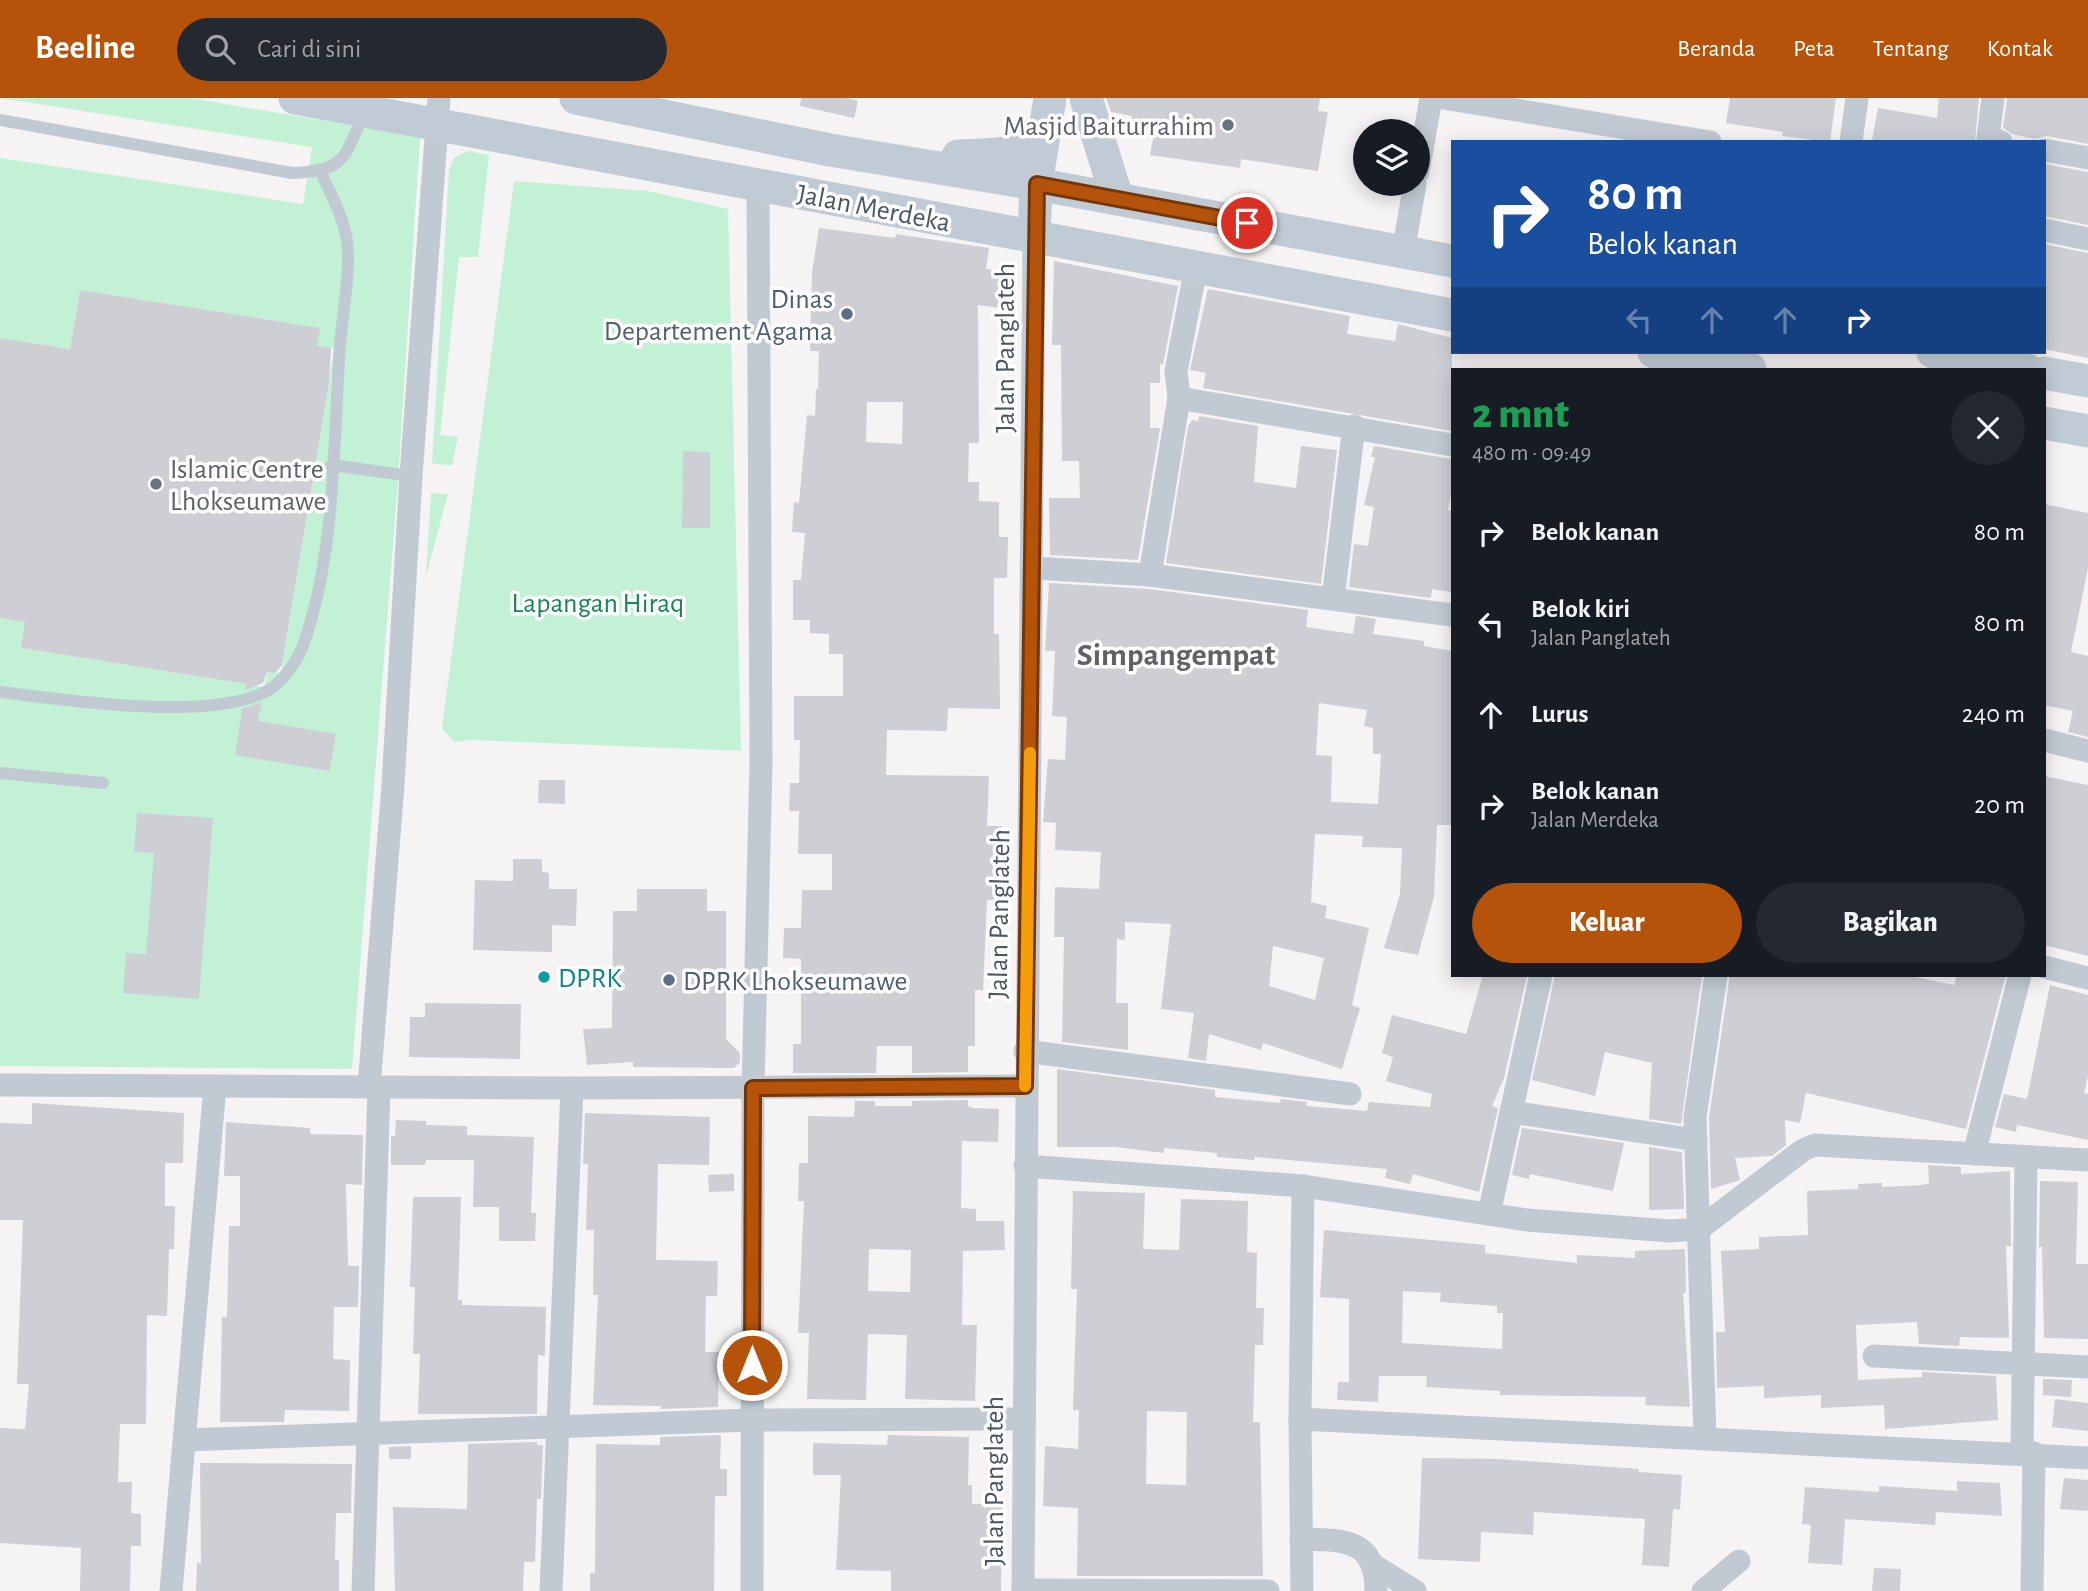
<!DOCTYPE html>
<html lang="id">
<meta charset="utf-8">
<style>
:root{--surface:#171b24;--page:#242831;--text:#f1f3f6;--muted:#9ea1a6;--accent:#b45309}
body{margin:0;font-family:"Alegreya Sans",sans-serif;background:var(--page);color:var(--text);height:100vh;display:flex;flex-direction:column;font-size:26px;white-space:nowrap}
*{box-sizing:border-box;margin:0}
p{font-size:23px;color:var(--muted)}
.icon{flex:none;width:38px;height:38px;fill:none;stroke:currentColor;stroke-width:2;stroke-linecap:round;stroke-linejoin:round}
.map{position:relative;flex:1;overflow:hidden}
.panel{position:absolute;left:1451px;top:270px;width:595px;height:609px;display:flex;flex-direction:column;background:var(--surface);border-radius:0px;box-shadow:0 4px 18px #0003}
.panel>*{flex:none}
.hud{position:absolute;left:1451px;top:42px;width:595px;height:214px;border-radius:0px;box-shadow:0 4px 18px #0003;background:#1a4fa0;color:#fff;overflow:hidden}
.fabs{position:absolute;left:1353px;top:21px;display:grid;gap:14px}
.fabs a{display:grid;place-items:center;width:77px;height:77px;border-radius:50%;background:var(--surface);box-shadow:0 4px 18px #0003;font-size:35px}
.pin{position:absolute;display:grid;place-items:center;width:60px;height:60px;color:#fff;margin:-30px;border:4px solid #fff;border-radius:50%;box-shadow:0 2px 7px #0007}
.me{position:absolute;width:77px;margin:-38px;rotate:0deg;stroke-linejoin:round;filter:drop-shadow(0 0 5px #0008)}
.turn{display:flex;align-items:center;gap:24px;height:147px;padding:0 21px;font-size:32px}
.turn .icon{width:91px;height:91px;stroke-width:2.5}
.turn b{display:block;font-size:49px;line-height:60px}
.lanes{display:flex;align-items:center;height:66px;padding:0 21px;background:#0003;justify-content:center;gap:35px;direction:ltr}
.lanes .off{opacity:.35}
.round{display:grid;place-items:center;flex:none;width:74px;height:74px;border-radius:37px;background:var(--page)}
.overview{display:flex;align-items:center;justify-content:space-between;height:119px;padding:0 21px}
h1{font-size:42px;font-weight:800;line-height:52px;color:#1e9e55}
.action{display:flex;gap:14px;margin-top:auto;padding:14px 21px}
.action a{flex:1;height:80px;border-radius:42px;background:var(--accent);color:#fff;font-size:28px;font-weight:800;line-height:80px;text-align:center}
.action a+a{background:var(--page);color:var(--text)}
ul{padding:0;list-style:none}
li{display:flex;align-items:center;gap:21px;height:91px;padding:0 21px}
li div{flex:1}
li b{display:block;font-size:26px}
li em{font-style:normal}
header{display:flex;align-items:center;gap:42px;box-sizing:border-box;height:98px;padding:0 35px;background:var(--accent);color:#fff}
header strong{font-size:33px}
nav{display:flex;gap:38px;margin-inline-start:auto;font-size:24px}
.search{width:490px;height:63px;background:var(--page);display:flex;align-items:center;gap:18px;box-sizing:border-box;padding:0 24px;border-radius:38px;color:var(--muted);font-size:26px}
.map>svg:first-child{display:block}
</style>
<header>
<strong>Beeline</strong>
<div class="search"><svg class="icon" aria-label="search" viewBox="0 0 24 24"><circle cx="10" cy="10" r="6"/><path d="M15 15l6 6"/></svg>Cari di sini</div>
<nav><a>Beranda</a><a>Peta</a><a>Tentang</a><a>Kontak</a></nav>
</header>
<div class="map">
<svg width="2088" height="1493" viewBox="0 0 2088 1493">
<rect width="100%" height="100%" fill="#f5f3f3"/>
<g fill="#c3f1d5">
<polygon points="0,0 190,0 420,39 398,382 352,971 0,968 0,520 25,524 21,550 264,589 267,574 281,575 334,251 317,248 319,230 80,192 70,251 0,240 0,60 303,106 312,49"/>
<polygon points="467,53 489,57 478,159 459,159 440,337 458,339 452,367 432,366 449,72 454,60"/>
<polygon points="514,83 648,93 728,111 741,653 470,642 454,644 442,630"/>
<polygon points="431,395 448,396 426,478"/>
</g>
<g fill="#cdcfd5" fill-rule="evenodd">
<polygon points="801,0 846,0 858,3 854,20 800,8"/>
<polygon points="1106,0 1320,0 1318,13 1328,14 1318,73 1241,61 1240,70 1150,57 1153,40 1129,37 1132,18 1111,14"/>
<polygon points="1730,0 1836,0 1830,44 1782,38 1783,34 1726,25"/>
<polygon points="1939,0 1979,0 1975,44 1872,42 1878,10 1937,20"/>
<polygon points="2007,0 2088,0 2088,46 2047,38 2035,41 2012,36 2003,30"/>
<polygon points="2044,66 2088,74 2088,127 2044,118"/>
<path d="M819,130L895,140L896,136L989,150L986,171L1007,174L1005,191L1010,192L1007,211L978,207L979,345H969L968,384H979V403L999,404V439H1008L1007,480H994V536H999L1000,611L948,610L947,633L887,632L886,677L989,678L987,728H1002L1001,802H987L983,892H975V948H968V974L912,975V948H877L876,975H793V946H801V861L783,860L784,830H801L802,792H832V756H798L799,713H789L790,685H799L800,642H794V598H843V556H829V536L810,535V522H793V482H801L805,435L792,434L794,404L799,405L807,317L815,318L816,291H818L819,253H810L812,174ZM867,304H903L902,346L866,344Z"/>
<polygon points="2044,146 2088,155 2088,260 2044,251"/>
<polygon points="1054,163 1178,188 1163,267 1160,266 1160,285 1150,285 1150,330 1160,330 1138,462 1050,457 1049,400 1080,400 1079,363 1062,363 1061,247 1052,247"/>
<polygon points="1208,191 1350,218 1347,236 1395,243 1398,226 1452,240 1452,333 1203,290 1206,275 1190,272"/>
<polygon points="80,192 320,230 317,248 331,250 329,284 282,567 275,575 267,574 263,585 245,592 246,586 21,550 25,524 0,520 0,240 70,251"/>
<polygon points="1199,318 1258,328 1254,384 1296,390 1301,348 1337,352 1321,486 1166,465 1188,329 1192,322 1198,323"/>
<polygon points="1374,348 1452,361 1452,390 1448,412 1452,413 1452,494 1432,491 1431,500 1349,489 1354,446 1368,448 1374,409 1364,407 1375,359 1371,359"/>
<polygon points="683,353 710,354 710,430 682,430"/>
<polygon points="2044,406 2088,415 2088,470 2071,554 2088,558 2088,639 2068,634 2073,613 2044,607"/>
<path d="M1049,485L1149,491L1308,512L1306,529L1353,536L1356,518L1376,521L1373,536L1424,543V548L1452,553V727H1437L1434,799L1418,857L1384,850L1400,796L1402,750L1362,749L1363,738L1315,736L1311,804L1327,808L1325,820L1369,830L1352,907L1360,910L1342,971L1263,945L1261,952L1209,936L1206,963L1188,960L1194,915L1161,911L1171,826L1125,824V842L1117,841L1116,905H1128V952L1062,944L1064,839H1054L1055,789L1099,791L1101,754L1055,752L1056,725L1043,724L1048,661L1065,662L1067,619L1052,618L1055,553H1045ZM1319,605L1367,612L1364,628L1373,630V656H1381L1378,706L1331,704L1332,658L1316,657ZM1273,848L1324,860L1315,902L1269,888Z"/>
<polygon points="262,604 258,623 336,636 330,673 235,657 242,611"/>
<polygon points="2044,678 2088,687 2088,858 2044,847"/>
<polygon points="539,682 565,682 565,706 538,705"/>
<polygon points="137,715 213,720 199,901 123,895 126,855 146,856 154,755 134,754"/>
<polygon points="513,761 542,761 542,774 549,775 549,791 577,791 576,828 552,827 552,854 473,852 475,782 513,783"/>
<polygon points="637,791 707,791 707,813 726,813 726,941 740,955 740,964 734,970 633,969 633,964 587,967 583,931 612,930 613,813 637,813"/>
<polygon points="1483,877 1527,877 1504,980 1492,1008 1498,1010 1479,1094 1413,1076 1410,1086 1385,1080 1387,1071 1255,1059 1254,1062 1217,1059 1217,1055 1164,1050 1164,1055 1115,1049 1057,1049 1057,971 1215,992 1215,999 1280,1005 1281,1001 1307,1004 1306,1008 1367,1013 1369,1004 1430,1009 1432,996 1386,983 1393,959 1382,955 1392,917 1466,936"/>
<polygon points="1555,877 1702,877 1681,1026 1649,1021 1652,965 1605,954 1595,998 1532,982"/>
<polygon points="1730,877 1906,877 1954,887 1957,877 2005,879 1966,1031 1806,995 1800,1025 1785,1022 1786,1047 1772,1058 1735,1060 1740,1082 1711,1091 1709,1020"/>
<polygon points="2050,887 2088,897 2088,978 2084,995 2088,996 2088,1042 2017,1027 2016,1034 1995,1029 2004,996 2027,1001"/>
<polygon points="425,905 521,906 520,961 409,959 410,919 425,919"/>
<path d="M968,1002V1008L973,1010L999,1011L998,1044L962,1043L961,1110L976,1111V1123H1004L1005,1152L963,1153L962,1227H977L975,1303L905,1301L907,1237L868,1236L866,1302L807,1301L809,1235H798L804,1103H798L799,1065H808V1018L854,1019L855,1003H875V1008H912V1003ZM869,1151L911,1152L910,1194L868,1193Z"/>
<polygon points="32,1005 184,1015 183,1065 165,1065 165,1108 175,1108 174,1151 169,1151 167,1218 147,1217 146,1326 120,1326 118,1384 132,1384 131,1415 141,1416 141,1448 131,1448 130,1493 80,1493 81,1450 0,1445 0,1330 25,1331 29,1286 17,1286 23,1122 0,1122 0,1025 32,1026"/>
<polygon points="585,1015 710,1019 709,1067 658,1066 656,1162 718,1163 717,1198 706,1198 705,1254 719,1254 718,1309 661,1311 661,1308 593,1307 598,1197 593,1197 594,1132 586,1132 588,1066 583,1066"/>
<polygon points="396,1022 426,1023 426,1027 467,1028 467,1037 534,1039 531,1115 536,1115 535,1143 499,1143 499,1109 473,1109 474,1062 426,1062 425,1067 391,1067 391,1038 395,1038"/>
<polygon points="226,1024 310,1030 310,1036 363,1037 362,1087 346,1086 348,1168 359,1168 358,1209 334,1209 333,1261 350,1262 349,1313 285,1312 284,1324 220,1324 222,1219 227,1219 229,1128 240,1128 240,1078 224,1078"/>
<polygon points="1522,1030 1624,1045 1613,1093 1530,1076 1529,1081 1512,1077"/>
<polygon points="1649,1049 1682,1054 1684,1111 1649,1112"/>
<polygon points="1928,1067 1961,1069 1961,1076 2010,1073 2011,1148 2006,1148 2009,1240 1960,1239 1959,1248 1919,1246 1917,1224 1856,1227 1858,1282 1922,1279 1922,1274 1996,1278 1998,1322 1885,1331 1884,1307 1821,1310 1821,1297 1764,1300 1764,1288 1717,1290 1716,1234 1725,1234 1721,1153 1759,1151 1759,1139 1808,1137 1807,1093 1858,1091 1858,1086 1882,1085 1882,1089 1922,1087 1929,1085"/>
<polygon points="734,1076 734,1093 709,1094 708,1077"/>
<polygon points="2040,1083 2078,1084 2076,1166 2088,1166 2088,1241 2044,1240 2042,1149 2039,1149"/>
<path d="M1073,1093L1145,1095L1143,1151L1179,1152L1181,1101L1248,1103L1247,1154L1257,1155L1256,1210H1264L1263,1247H1255L1253,1324H1260L1263,1478H1077L1078,1410L1043,1408L1045,1348L1078,1351L1079,1312H1073L1077,1191H1071ZM1147,1313L1187,1314L1186,1387L1146,1386Z"/>
<polygon points="413,1099 461,1099 458,1202 462,1202 462,1207 546,1209 545,1258 538,1257 537,1316 418,1316 420,1256 413,1256 415,1189 410,1189"/>
<path d="M1324,1132L1485,1147V1155L1577,1165V1157L1635,1160V1153L1685,1151L1686,1195H1683L1690,1309L1645,1307L1646,1299L1500,1297V1293L1426,1289L1427,1278H1379L1378,1304L1337,1302L1338,1284H1349V1201L1320,1199ZM1403,1193L1441,1195L1440,1204L1497,1208V1215H1503L1502,1251L1402,1245Z"/>
<polygon points="2043,1281 2072,1282 2071,1299 2043,1297"/>
<polygon points="2055,1301 2088,1305 2088,1333 2052,1329"/>
<polygon points="721,1337 720,1371 727,1371 727,1398 715,1398 714,1493 590,1493 590,1475 595,1475 596,1346 660,1347 660,1339"/>
<polygon points="888,1337 969,1339 968,1387 972,1387 972,1406 1002,1405 1001,1493 891,1493 891,1473 836,1472 841,1377 813,1377 813,1345 887,1347"/>
<polygon points="537,1344 537,1347 543,1347 541,1401 537,1401 535,1464 524,1464 523,1493 395,1493 393,1409 467,1411 468,1346"/>
<polygon points="411,1348 411,1361 389,1361 389,1349"/>
<polygon points="1422,1360 1498,1361 1639,1371 1638,1374 1682,1377 1680,1412 1673,1411 1669,1469 1642,1467 1645,1421 1534,1414 1533,1437 1481,1434 1480,1464 1418,1461"/>
<polygon points="200,1365 352,1366 351,1415 336,1415 335,1462 339,1462 339,1493 196,1493 197,1465 201,1465"/>
<polygon points="2064,1380 2088,1382 2088,1413 2060,1411"/>
<polygon points="1957,1383 2000,1385 2002,1418 1936,1414 1935,1427 1845,1421 1842,1467 1808,1465 1811,1427 1802,1426 1805,1389 1879,1394 1879,1388 1957,1393"/>
<polygon points="1874,1470 1901,1471 1900,1493 1872,1493"/>
</g>
<g fill="none" stroke-linecap="round" stroke-linejoin="round">
<g stroke="#c1cad2" stroke-width="12">
<path d="M0,22L292,75C346,73 344,60 364,15"/>
<polyline points="331,367 411,378"/>
<path d="M0,594C67,602 208,624 267,593C282,585 298,562 303,547C336,457 333,344 340,248C342,219 351,171 347,143C344,120 330,95 321,74"/>
<polyline points="0,675 103,685"/>
</g>
<g stroke="#c1cad2" stroke-width="23">
<polyline points="1443,0 1710,44"/>
<polyline points="1993,0 1988,40 2001,44"/>
<polyline points="1851,44 1857,0"/>
<polyline points="2044,52 2088,60"/>
<polyline points="1418,74 1431,0"/>
<polyline points="2044,132 2088,141"/>
<polyline points="1403,154 1415,86"/>
<polyline points="1179,300 1452,347"/>
<polyline points="1034,470 1150,477 1452,517"/>
<polyline points="1150,477 1179,300 1176,273 1196,170"/>
<polyline points="1333,501 1354,328"/>
<polyline points="2044,642 2088,653"/>
<polyline points="2044,869 2088,880"/>
<polyline points="1025,953 1350,996"/>
<polyline points="0,987 572,990 1025,988"/>
<polyline points="369,989 393,687 411,378 439,0"/>
<polyline points="1511,1014 1696,1042"/>
<polyline points="1974,1056 2020,877"/>
<polyline points="1025,1068 1303,1088 1527,1122 1670,1133 1699,1131 1803,1052 1815,1047 2088,1062"/>
<polyline points="1489,1116 1541,877"/>
<polyline points="1874,1258 2088,1269"/>
<polyline points="1300,1321 1303,1088"/>
<polyline points="1705,1340 1695,1019 1716,877"/>
<polyline points="185,1342 752,1322 1022,1321"/>
<polyline points="2022,1355 2026,1059"/>
<path d="M1301,1441C1343,1442 1376,1440 1376,1493"/>
<polyline points="1373,1467 1415,1493"/>
<polyline points="1023,1492 1268,1493"/>
<polyline points="171,1493 215,988"/>
<polyline points="363,1493 379,989"/>
<polyline points="551,1493 572,990"/>
<polyline points="752,1493 753,990 761,666 758,87"/>
<polyline points="1023,1493 1034,140"/>
<polyline points="1302,1493 1300,1321 2088,1360"/>
<polyline points="1703,1493 1739,1463"/>
<polyline points="2032,1493 2034,1355"/>
</g>
<g stroke="#c1cbd6" stroke-width="33">
<polyline points="295,0 1452,217"/>
<polyline points="576,0 830,52 1036,86 1452,163"/>
<polyline points="1086,0 1117,100"/>
<path d="M958,58C988,57 1015,57 1042,44"/>
<polyline points="1034,140 1036,86 1050,0"/>
<polyline points="1654,254 1750,271"/>
<polyline points="1933,254 2026,271"/>
<polyline points="2044,275 2088,283"/>
<polyline points="2044,325 2088,333"/>
</g>
</g>
<g fill="none" stroke-linecap="round" stroke-linejoin="round">
<g stroke="#753606" stroke-width="18">
<polyline id="route" points="752,1267 753,990 1025,988 1037,86 1247,125"/>
</g>
<use href="#route" stroke="#b45309" stroke-width="12"/>
<polyline stroke="#f59e0b" stroke-width="12" points="1025,988 1030,655"/>
</g>
<g fill="#6b7280" stroke="#fff" stroke-width="2.5">
<circle cx="1228" cy="27" r="7"/>
<circle cx="156" cy="386" r="7"/>
</g>
<g fill="#5c6f8a" stroke="#fff" stroke-width="2.5">
<circle cx="847" cy="216" r="7"/>
<circle cx="669" cy="882" r="7"/>
</g>
<circle fill="#0f9aa8" stroke="#fff" stroke-width="2.5" cx="544" cy="879" r="7"/>
<g text-anchor="middle" stroke-width="7" stroke-linejoin="round" paint-order="stroke">
<g font-size="28" fill="#5b616d" stroke="#fff" text-anchor="end">
<text x="1214" y="37">Masjid Baiturrahim</text>
<text x="170" y="380" text-anchor="start">Islamic Centre<tspan x="170" dy="32">Lhokseumawe</tspan></text>
</g>
<g font-size="28" fill="#4a5661" stroke="#fff">
<text transform="translate(874 109) rotate(11)" y="10">Jalan Merdeka</text>
<text transform="translate(1004 250) rotate(-90)" y="10">Jalan Panglateh</text>
<text transform="translate(998 816) rotate(-89)" y="10">Jalan Panglateh</text>
<text transform="translate(993 1383) rotate(-90)" y="10">Jalan Panglateh</text>
</g>
<g font-size="28" fill="#4e5e75" stroke="#fff" text-anchor="end">
<text x="833" y="210">Dinas<tspan x="833" dy="32">Departement Agama</tspan></text>
<text x="683" y="892" text-anchor="start">DPRK Lhokseumawe</text>
</g>
<g font-size="28" fill="#17864f" stroke="#fff">
<text x="598" y="514">Lapangan Hiraq</text>
</g>
<g font-size="28" fill="#0d838f" stroke="#fff" text-anchor="start">
<text x="558" y="889">DPRK</text>
</g>
<g font-size="32" font-weight="bold" fill="#5f6368" stroke="#fff">
<text x="1176" y="567">Simpangempat</text>
</g>
</g>
</svg>
<div class="fabs">
<a><svg class="icon" aria-label="layers" viewBox="0 0 24 24"><path d="M12 4l9 5-9 5-9-5zM3 14l9 5 9-5"/></svg></a>
</div>
<div class="pin" style="left:1247px;top:125px;background:#d93025"><svg class="icon" aria-label="arrive" viewBox="0 0 24 24"><path d="M6 21V4h12l-3 4 3 4H6"/></svg></div>
<svg class="me" style="left:752px;top:1267px" viewBox="-20 -20 40 40"><circle r="17" fill="#b45309" stroke="#fff" stroke-width="3"/><path d="M0-11L8 9 0 5-8 9z" fill="#fff"/></svg>
<div class="hud">
<div class="turn"><svg class="icon" aria-label="right" viewBox="0 0 24 24"><path d="M7 20v-9h11M14 6l5 5-5 5"/></svg><div><b>80 m</b>Belok kanan</div></div>
<div class="lanes"><svg class="icon off" aria-label="left" viewBox="0 0 24 24"><path d="M17 20v-9H6M10 6l-5 5 5 5"/></svg><svg class="icon off" aria-label="ahead" viewBox="0 0 24 24"><path d="M12 20V5M6 11l6-6 6 6"/></svg><svg class="icon off" aria-label="ahead" viewBox="0 0 24 24"><path d="M12 20V5M6 11l6-6 6 6"/></svg><svg class="icon" aria-label="right" viewBox="0 0 24 24"><path d="M7 20v-9h11M14 6l5 5-5 5"/></svg></div>
</div>
<section class="panel">
<div class="overview"><div><h1>2 mnt</h1><p>480 m · 09:49</p></div><a class="round"><svg class="icon" aria-label="close" viewBox="0 0 24 24"><path d="M6 6l12 12M18 6L6 18"/></svg></a></div>
<ul>
<li><svg class="icon" aria-label="right" viewBox="0 0 24 24"><path d="M7 20v-9h11M14 6l5 5-5 5"/></svg><div><b>Belok kanan</b></div><em>80 m</em></li>
<li><svg class="icon" aria-label="left" viewBox="0 0 24 24"><path d="M17 20v-9H6M10 6l-5 5 5 5"/></svg><div><b>Belok kiri</b><p>Jalan Panglateh</p></div><em>80 m</em></li>
<li><svg class="icon" aria-label="ahead" viewBox="0 0 24 24"><path d="M12 20V5M6 11l6-6 6 6"/></svg><div><b>Lurus</b></div><em>240 m</em></li>
<li><svg class="icon" aria-label="right" viewBox="0 0 24 24"><path d="M7 20v-9h11M14 6l5 5-5 5"/></svg><div><b>Belok kanan</b><p>Jalan Merdeka</p></div><em>20 m</em></li>
</ul>
<div class="action"><a>Keluar</a><a>Bagikan</a></div>
</section>
</div>
